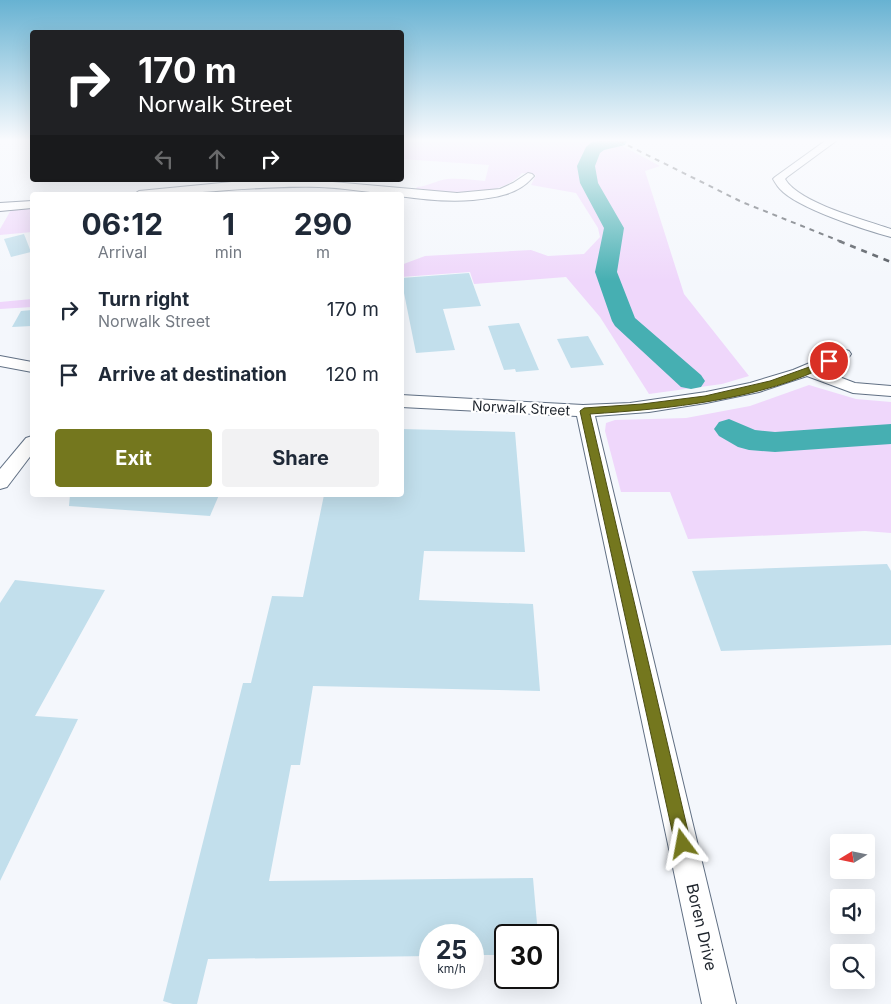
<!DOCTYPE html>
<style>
:root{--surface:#fff;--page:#f2f2f3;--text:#1f2937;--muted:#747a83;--accent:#74771e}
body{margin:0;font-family:Inter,sans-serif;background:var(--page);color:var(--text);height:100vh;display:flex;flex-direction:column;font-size:19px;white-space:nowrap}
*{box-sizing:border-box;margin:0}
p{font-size:16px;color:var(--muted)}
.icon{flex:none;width:28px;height:28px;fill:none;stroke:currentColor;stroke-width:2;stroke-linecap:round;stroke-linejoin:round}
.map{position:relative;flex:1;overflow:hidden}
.drawer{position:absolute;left:30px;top:192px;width:374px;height:305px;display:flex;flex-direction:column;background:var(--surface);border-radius:5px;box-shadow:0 5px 20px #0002}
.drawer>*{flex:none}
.top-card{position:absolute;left:30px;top:30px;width:374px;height:152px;border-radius:5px;box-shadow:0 5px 20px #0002;background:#202124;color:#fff;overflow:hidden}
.needle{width:32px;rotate:260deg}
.buttons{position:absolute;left:830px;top:834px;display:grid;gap:10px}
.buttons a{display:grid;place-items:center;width:45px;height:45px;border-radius:5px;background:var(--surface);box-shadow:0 5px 20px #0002;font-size:25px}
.speed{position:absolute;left:419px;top:924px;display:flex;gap:10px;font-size:25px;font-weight:700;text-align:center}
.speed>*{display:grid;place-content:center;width:65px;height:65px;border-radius:50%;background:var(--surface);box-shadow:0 5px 20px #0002;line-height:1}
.speed small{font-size:12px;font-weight:400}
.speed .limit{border:2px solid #111;border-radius:8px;background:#fff;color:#111}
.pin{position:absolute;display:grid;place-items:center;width:42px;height:42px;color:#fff;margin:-21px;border:2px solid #fff;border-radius:50%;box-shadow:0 1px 5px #0007}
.me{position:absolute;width:55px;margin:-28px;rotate:347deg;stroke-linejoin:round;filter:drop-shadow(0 0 4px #0008)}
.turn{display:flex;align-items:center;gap:18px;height:105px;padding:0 25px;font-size:22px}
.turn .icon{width:65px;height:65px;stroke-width:2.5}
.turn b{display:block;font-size:35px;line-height:42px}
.lanes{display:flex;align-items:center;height:48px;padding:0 25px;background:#0003;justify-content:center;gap:25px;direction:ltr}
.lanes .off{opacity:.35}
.eta{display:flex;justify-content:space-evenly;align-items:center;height:85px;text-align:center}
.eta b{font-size:30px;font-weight:700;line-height:35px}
.primary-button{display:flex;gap:10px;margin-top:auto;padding:10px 25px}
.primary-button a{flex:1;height:58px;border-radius:5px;background:var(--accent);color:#fff;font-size:20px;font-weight:700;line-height:58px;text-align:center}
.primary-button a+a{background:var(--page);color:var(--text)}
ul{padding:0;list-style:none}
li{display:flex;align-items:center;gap:15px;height:65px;padding:0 25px}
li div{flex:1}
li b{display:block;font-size:19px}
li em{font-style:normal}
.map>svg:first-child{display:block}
</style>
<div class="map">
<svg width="891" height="1004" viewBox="0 0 891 1004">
<rect width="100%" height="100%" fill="#f4f7fc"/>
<g fill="#efd7fb">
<path d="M401,141H613L660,166L645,171L684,294L749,376L722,384L649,394L600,317L566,277L474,284L470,272L401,277V265L425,256L531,250L548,256L584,254L600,237L598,228L576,193L531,185L536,175L522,173C499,200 446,192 415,190L417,187C429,186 437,180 448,179C460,178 473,180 485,181L489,165L401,159Z"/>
<polygon points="32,208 32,232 0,235 0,229 11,210"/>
<polygon points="32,299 32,307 0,309 0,302"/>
<polygon points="809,385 856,399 891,402 891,533 865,531 688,539 670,492 621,492 605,431 606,423 615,420 686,418 750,406"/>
</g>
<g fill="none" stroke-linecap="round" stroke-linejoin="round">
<g fill="#46afb2" fill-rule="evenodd">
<polygon points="600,141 627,141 625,145 604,150 600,153 595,166 598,183 624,228 617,272 635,318 701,375 705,381 701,387 691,389 681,387 615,326 612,321 595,272 604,228 580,183 577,166 586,147 592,142"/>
<polygon points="729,419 755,430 775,432 891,424 891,444 775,452 749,450 738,447 719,436 714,429 719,422"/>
</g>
</g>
<g fill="#c2dfec">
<polygon points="24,234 31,252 11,257 4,239"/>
<polygon points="469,273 481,306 443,309 455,350 416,353 401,278"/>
<polygon points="32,310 32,326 12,327 21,311"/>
<polygon points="519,323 539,370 516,372 515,369 504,370 488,326"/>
<polygon points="588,336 604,365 571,368 557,339"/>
<polygon points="401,429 515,432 525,552 424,551 419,600 533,604 540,691 313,686 300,765 291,765 269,881 533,878 538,935 505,935 505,955 472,955 472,935 430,935 430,956 208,959 197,1004 173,1004 163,1001 243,683 251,683 272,596 303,597 324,495 401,495"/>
<polygon points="70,495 219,495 210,516 69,506"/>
<polygon points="887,564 891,571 891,645 721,651 692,571"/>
<polygon points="15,580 105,590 35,716 78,719 0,881 0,603"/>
</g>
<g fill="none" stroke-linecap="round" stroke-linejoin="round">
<g stroke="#617084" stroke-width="2">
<g id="minor">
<path d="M825,141H836L787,177L785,179C799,203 865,220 891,229V237C865,230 797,208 780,189C777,186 775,182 773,179L775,177Z"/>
<path d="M528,173L532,174L534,176L532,178C517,195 494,198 473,200C421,204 371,189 319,187C256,185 195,195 133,195L139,191L242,181L310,180L457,193L500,189L513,183Z"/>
<polygon points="32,201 32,208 0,211 0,203"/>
<polygon points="843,349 849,351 851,354 849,357 821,370 855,383 891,386 891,396 853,393 807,376 759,392 706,403 649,412 595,416 736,1004 702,1004 577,416 401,407 401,395 583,405 630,403 706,392 750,383 793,370"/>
<polygon points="0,356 32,362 32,372 0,366"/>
<polygon points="32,436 32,454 7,487 0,489 0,469 26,438"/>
</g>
</g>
<use href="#minor" fill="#fff" fill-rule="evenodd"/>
<polyline stroke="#4b5057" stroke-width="2" stroke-dasharray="5 5" stroke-linecap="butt" points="619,141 742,202 842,242"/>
<polyline stroke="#4b5057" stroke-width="2.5" stroke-dasharray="6 6" stroke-linecap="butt" points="839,241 891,262"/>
</g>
<linearGradient id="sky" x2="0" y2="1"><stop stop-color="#67b2d2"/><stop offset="0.5" stop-color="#fafbfe"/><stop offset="1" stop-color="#fafbfe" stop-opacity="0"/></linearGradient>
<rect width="891" height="281" fill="url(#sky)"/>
<path fill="#74771e" stroke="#4b4d14" d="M829,358L834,361L832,363C764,400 667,409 590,414L691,844L689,850L683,853L677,850L675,844L580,411L584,408L642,404L705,396L770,381L812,366Z"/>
<g text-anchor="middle" stroke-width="4.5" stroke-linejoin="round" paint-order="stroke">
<g font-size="14" fill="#1e242c" stroke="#fff">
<text transform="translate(521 408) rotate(3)" y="5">Norwalk Street</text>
</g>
<g font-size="16" fill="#1e242c" stroke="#fff">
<text transform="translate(702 927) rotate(77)" y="6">Boren Drive</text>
</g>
</g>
</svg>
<div class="buttons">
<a><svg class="needle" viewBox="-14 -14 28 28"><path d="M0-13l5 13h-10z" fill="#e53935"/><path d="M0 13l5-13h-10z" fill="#747a83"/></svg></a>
<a><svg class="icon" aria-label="sound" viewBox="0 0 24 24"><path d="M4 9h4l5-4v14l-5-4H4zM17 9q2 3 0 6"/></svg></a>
<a><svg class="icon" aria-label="search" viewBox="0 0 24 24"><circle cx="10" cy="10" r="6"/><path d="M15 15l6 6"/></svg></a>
</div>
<div class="speed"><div>25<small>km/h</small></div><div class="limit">30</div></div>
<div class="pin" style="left:829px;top:361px;background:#d93025"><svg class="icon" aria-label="arrive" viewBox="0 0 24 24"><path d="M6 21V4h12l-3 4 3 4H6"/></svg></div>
<svg class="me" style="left:683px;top:844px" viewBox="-20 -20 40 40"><path d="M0-17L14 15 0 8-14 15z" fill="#74771e" stroke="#fff" stroke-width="4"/></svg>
<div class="top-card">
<div class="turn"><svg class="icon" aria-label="right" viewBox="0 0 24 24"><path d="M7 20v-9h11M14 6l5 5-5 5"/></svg><div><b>170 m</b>Norwalk Street</div></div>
<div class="lanes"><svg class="icon off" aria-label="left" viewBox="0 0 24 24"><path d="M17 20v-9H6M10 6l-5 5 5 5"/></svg><svg class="icon off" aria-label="ahead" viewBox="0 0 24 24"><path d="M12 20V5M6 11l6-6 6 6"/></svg><svg class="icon" aria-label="right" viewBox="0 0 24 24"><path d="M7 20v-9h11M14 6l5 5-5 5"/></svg></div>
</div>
<section class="drawer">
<div class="eta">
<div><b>06:12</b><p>Arrival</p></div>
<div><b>1</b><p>min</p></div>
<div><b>290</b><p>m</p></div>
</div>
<ul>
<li><svg class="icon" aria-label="right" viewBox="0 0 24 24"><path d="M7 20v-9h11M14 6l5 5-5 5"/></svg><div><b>Turn right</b><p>Norwalk Street</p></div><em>170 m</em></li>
<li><svg class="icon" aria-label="arrive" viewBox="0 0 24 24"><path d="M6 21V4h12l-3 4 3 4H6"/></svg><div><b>Arrive at destination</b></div><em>120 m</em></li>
</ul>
<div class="primary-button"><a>Exit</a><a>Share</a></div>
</section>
</div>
